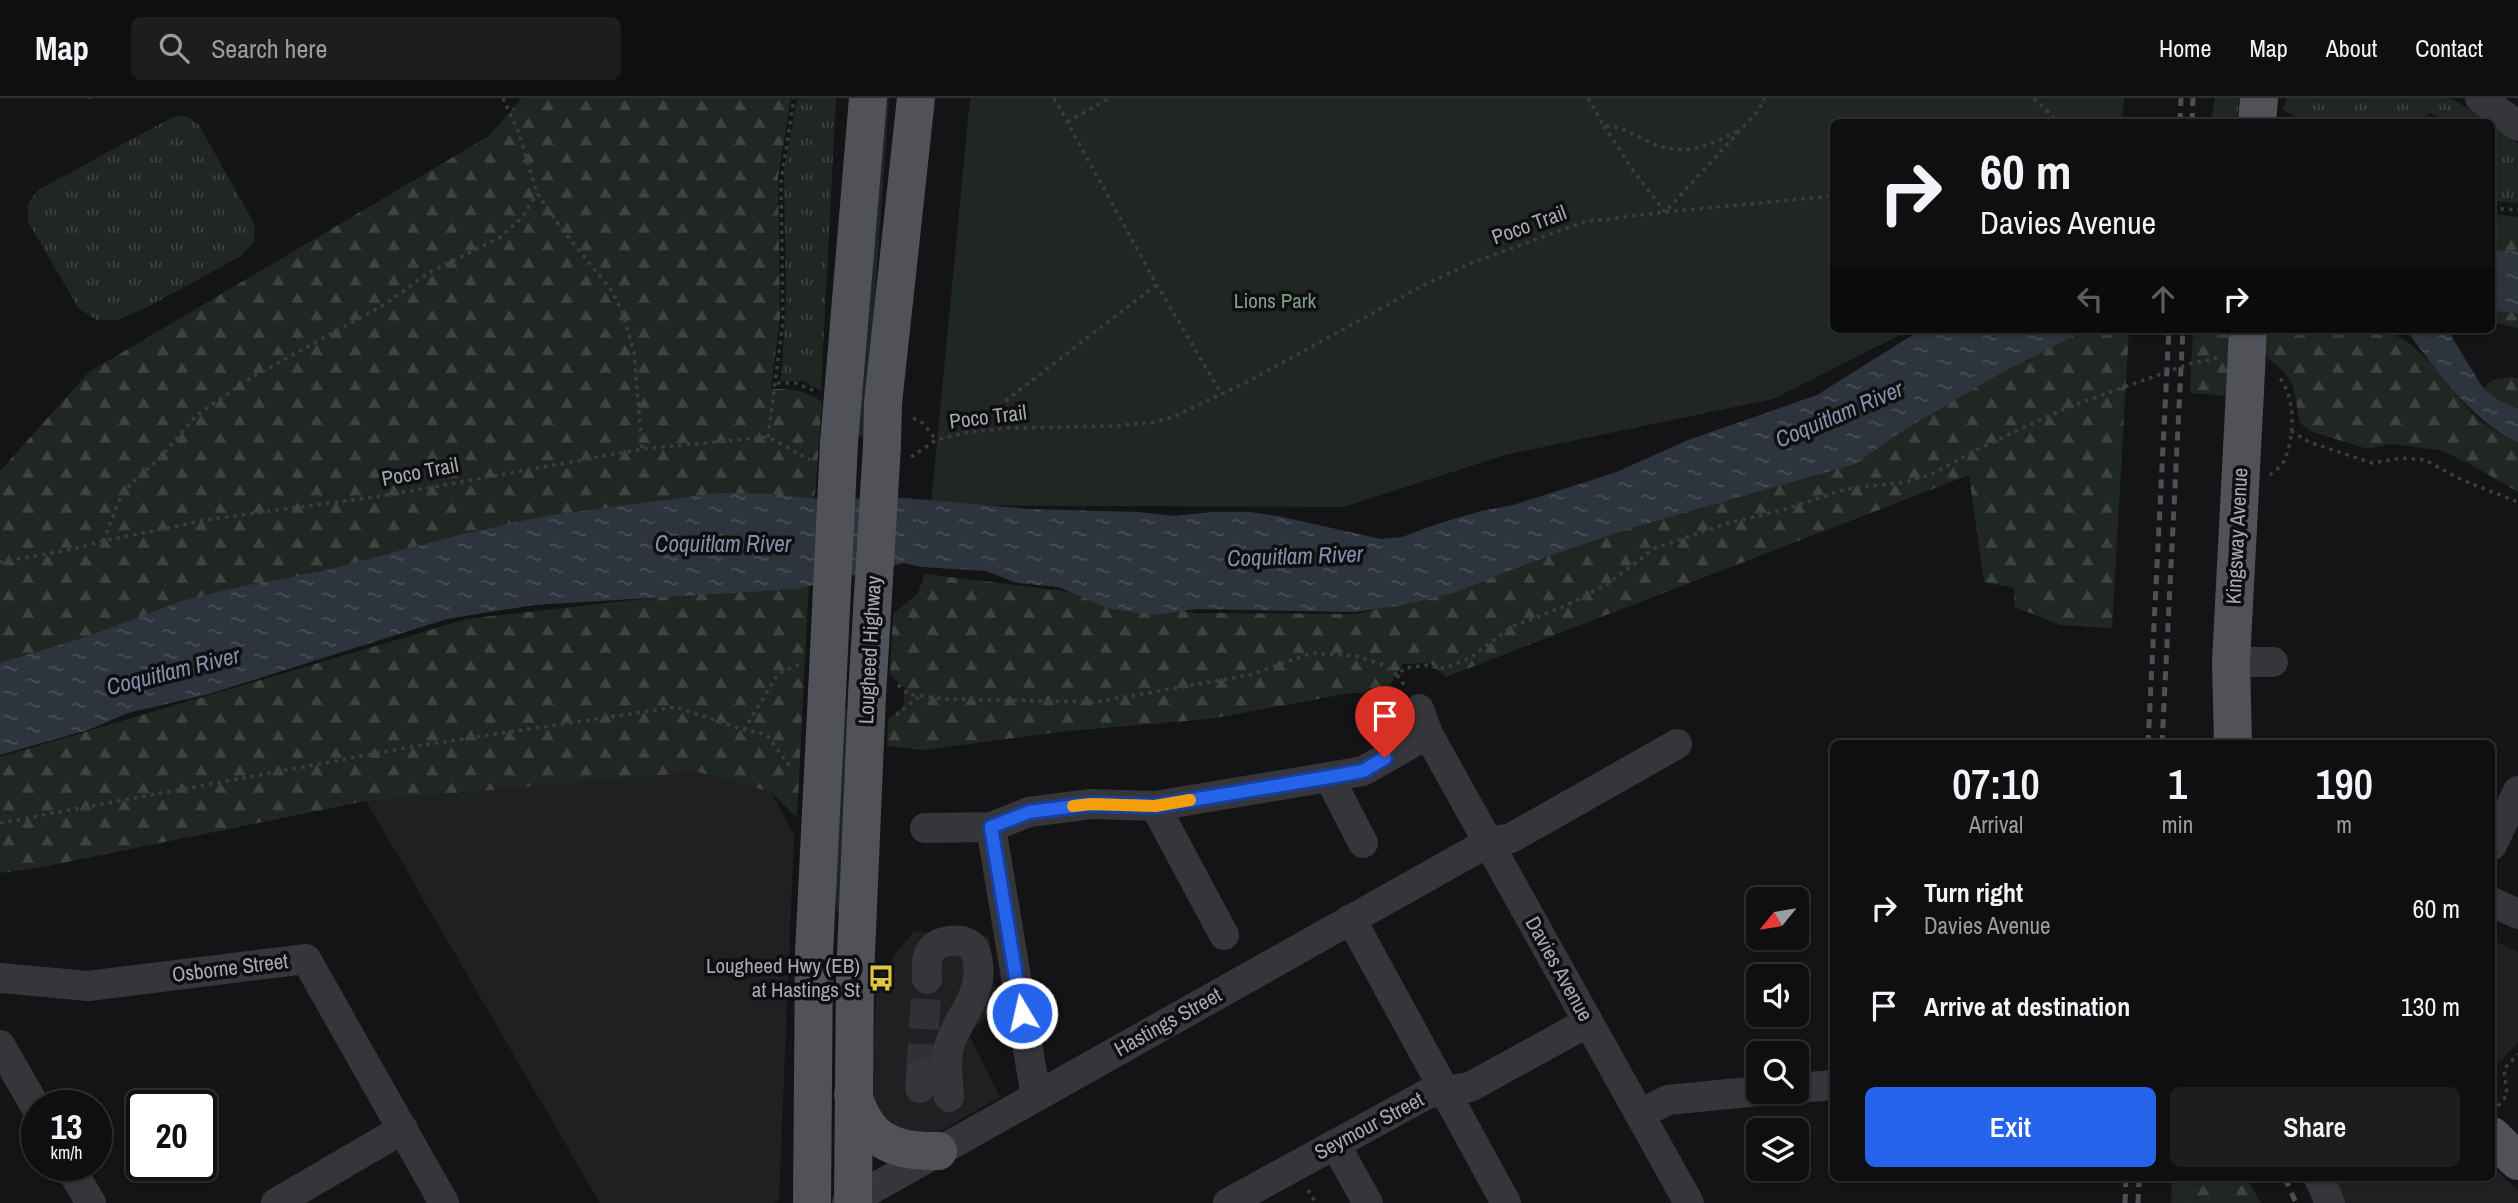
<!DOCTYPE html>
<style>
:root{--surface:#0f0e10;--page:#1d1c1e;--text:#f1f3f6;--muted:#9b9c9f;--line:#2f2e30;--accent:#2563eb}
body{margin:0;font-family:"Archivo Narrow",sans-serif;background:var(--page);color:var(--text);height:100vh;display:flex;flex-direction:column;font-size:26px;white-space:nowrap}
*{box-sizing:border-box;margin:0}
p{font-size:23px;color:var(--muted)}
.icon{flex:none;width:38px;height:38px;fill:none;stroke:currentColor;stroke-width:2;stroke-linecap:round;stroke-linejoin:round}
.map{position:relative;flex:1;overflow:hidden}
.side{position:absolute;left:1830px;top:642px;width:665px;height:441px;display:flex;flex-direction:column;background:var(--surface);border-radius:10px;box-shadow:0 2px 5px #0004,0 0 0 2px var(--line)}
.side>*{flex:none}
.guide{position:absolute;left:1830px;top:21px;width:665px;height:214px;border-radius:10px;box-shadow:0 2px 5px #0004,0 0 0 2px var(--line);background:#0f0e10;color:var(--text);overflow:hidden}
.needle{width:46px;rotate:240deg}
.controls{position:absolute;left:1746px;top:789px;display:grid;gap:14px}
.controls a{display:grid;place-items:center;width:63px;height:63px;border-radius:10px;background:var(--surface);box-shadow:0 2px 5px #0004,0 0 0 2px var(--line);font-size:35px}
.speed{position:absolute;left:21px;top:992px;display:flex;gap:14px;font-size:35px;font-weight:700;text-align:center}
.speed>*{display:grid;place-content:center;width:91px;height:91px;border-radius:50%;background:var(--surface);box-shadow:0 2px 5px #0004,0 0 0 2px var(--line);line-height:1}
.speed small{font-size:18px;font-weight:400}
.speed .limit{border:4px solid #111;border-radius:10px;background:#fff;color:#111}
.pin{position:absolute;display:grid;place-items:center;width:60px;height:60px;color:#fff;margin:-72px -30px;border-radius:50% 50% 50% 0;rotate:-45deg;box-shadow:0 0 7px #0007}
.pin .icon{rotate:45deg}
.me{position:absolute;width:77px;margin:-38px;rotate:351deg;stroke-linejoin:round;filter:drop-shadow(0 0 5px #0008)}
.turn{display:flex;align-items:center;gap:24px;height:147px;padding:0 35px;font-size:32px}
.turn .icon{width:91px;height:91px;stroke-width:2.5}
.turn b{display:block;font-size:49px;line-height:60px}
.lanes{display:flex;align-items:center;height:66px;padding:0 35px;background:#0003;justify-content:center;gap:35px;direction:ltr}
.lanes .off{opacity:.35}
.eta{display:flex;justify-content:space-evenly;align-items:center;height:119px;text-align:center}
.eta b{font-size:42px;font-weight:600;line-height:49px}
.cta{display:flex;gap:14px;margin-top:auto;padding:14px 35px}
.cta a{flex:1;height:80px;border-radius:10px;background:var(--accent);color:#fff;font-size:28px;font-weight:600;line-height:80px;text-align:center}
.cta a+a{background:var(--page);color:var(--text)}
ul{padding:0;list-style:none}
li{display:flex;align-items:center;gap:21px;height:98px;padding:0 35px}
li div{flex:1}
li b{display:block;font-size:26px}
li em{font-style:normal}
header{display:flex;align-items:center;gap:42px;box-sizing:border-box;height:98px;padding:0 35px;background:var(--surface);border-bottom:2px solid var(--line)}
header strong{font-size:33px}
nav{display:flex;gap:38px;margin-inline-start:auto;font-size:24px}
.search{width:490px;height:63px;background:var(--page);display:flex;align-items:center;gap:18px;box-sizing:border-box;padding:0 24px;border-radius:10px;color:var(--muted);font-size:26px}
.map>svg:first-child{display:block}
</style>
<header>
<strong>Map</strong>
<div class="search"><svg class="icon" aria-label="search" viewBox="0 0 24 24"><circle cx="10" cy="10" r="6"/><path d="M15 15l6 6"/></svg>Search here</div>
<nav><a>Home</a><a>Map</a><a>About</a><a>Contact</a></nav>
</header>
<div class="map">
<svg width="2518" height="1105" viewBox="0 0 2518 1105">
<defs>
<pattern id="grass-tufts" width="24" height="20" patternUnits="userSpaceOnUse" patternTransform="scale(1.75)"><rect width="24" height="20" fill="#202722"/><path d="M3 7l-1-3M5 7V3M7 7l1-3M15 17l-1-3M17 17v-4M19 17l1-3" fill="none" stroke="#3d4440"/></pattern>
<pattern id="forest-firs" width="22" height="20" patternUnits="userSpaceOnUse" patternTransform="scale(1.75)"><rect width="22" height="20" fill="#202722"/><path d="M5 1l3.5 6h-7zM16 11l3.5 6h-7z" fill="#3d4440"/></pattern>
<pattern id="water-ripples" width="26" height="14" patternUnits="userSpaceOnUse" patternTransform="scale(1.75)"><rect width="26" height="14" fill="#2e343d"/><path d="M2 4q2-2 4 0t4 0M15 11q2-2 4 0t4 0" fill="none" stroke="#494f57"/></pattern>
</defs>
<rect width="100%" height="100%" fill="#141315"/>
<g fill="#202022">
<polygon points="698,674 771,694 794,737 779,1102 774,1105 600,1105 366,703"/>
<polygon points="914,833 989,839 997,911 968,935 1000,999 937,1035 913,1041 875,1011 872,989 877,880"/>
<polygon points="2492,842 2518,854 2518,944 2492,973"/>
<polygon points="2492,1068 2518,1093 2518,1105 2316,1105 2304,1080 2492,1080"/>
</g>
<g fill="url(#grass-tufts)">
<polygon points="797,0 836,0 821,293 804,283 781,283 786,204 784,74"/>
<polygon points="2287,0 2450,0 2491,24 2446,24 2431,15 2414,24 2303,24 2283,11"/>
<polygon points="186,18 199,27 255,127 254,144 241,158 142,212 117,222 97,222 79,211 28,124 28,106 38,92 173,19"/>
<polygon points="2492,25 2518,46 2518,105 2492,103"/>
</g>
<g fill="url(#forest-firs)">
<path d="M522,0H791L778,79L780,219L771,291C791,290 805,292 822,304L814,408L0,571V373L89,274L489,38Z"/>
<polygon points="2215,0 2239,0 2237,24 2211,24"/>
<polygon points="2492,116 2518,119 2518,153 2492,152"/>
<polygon points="2492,213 2518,215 2518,230 2492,224"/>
<polygon points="2077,231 2129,231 2112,530 2060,527 2015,509 2014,490 1984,484 1969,377 1446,579 1430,565 1403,566 1385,595 1351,595 1209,621 1068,633 924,652 887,648 888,621 903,609 905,590 890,577 893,516 918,495 925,476 1056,492 1131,507 1197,515 1357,516 1472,486"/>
<polygon points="2193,231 2233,231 2229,298 2190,295"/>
<path d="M2267,231H2380C2424,245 2443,283 2472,315C2485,328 2501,337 2518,345V394L2470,366L2440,352L2390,346L2368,351L2310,333L2300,325C2293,289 2298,283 2266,259Z"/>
<polygon points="2511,279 2518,281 2518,311 2497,301 2483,290 2493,282"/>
<polygon points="809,482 797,720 771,694 698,674 366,703 37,770 0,775 0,659 467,521"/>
<polygon points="2172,1080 2246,1080 2261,1105 2171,1105"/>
</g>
<g fill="#202722">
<polygon points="880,0 889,0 870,274 868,339 854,338"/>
<polygon points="970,0 2124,0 2122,24 1834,24 1834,231 1912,231 1773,301 1505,357 1344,409 931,407"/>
<polygon points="839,611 854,612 843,814 837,814 834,764"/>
</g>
<g fill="url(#water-ripples)">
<polygon points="2492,152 2518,153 2518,215 2492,213"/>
<polygon points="1922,231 2087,231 2001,275 1907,330 1855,366 1631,430 1529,465 1453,495 1398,508 1354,514 1196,511 1155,517 1110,511 1058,489 1017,485 986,473 922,469 904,465 796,491 534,507 447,521 209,596 128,615 91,631 0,657 0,565 86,539 182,503 234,490 323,473 459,437 545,418 717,395 771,396 818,401 904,400 1028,411 1138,414 1174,418 1212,414 1250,414 1278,418 1381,441 1402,439 1437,426 1481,413 1513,407 1614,375 1688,342 1817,297"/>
<path d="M2405,231H2447L2483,290L2497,301L2518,311V345C2469,321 2438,273 2405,231Z"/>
</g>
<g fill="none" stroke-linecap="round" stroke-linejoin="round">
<polyline stroke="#313135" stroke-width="30" stroke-dasharray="30 15" stroke-linecap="butt" points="921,976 927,881"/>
<g stroke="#3b3c41" stroke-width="3.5" stroke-dasharray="3.5 5" stroke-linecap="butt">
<polyline points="89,0 89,1"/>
<polyline points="503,0 518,33 537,95 561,130 611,192 622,213 634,254 642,350"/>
<polyline points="1054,0 1157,187 1222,297"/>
<path d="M1588,0L1604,28C1621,28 1630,35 1645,42C1683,61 1705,49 1740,32"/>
<polyline points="2034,0 2058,24"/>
<polyline points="2287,20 2295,24"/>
<polyline points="1067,24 1110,0"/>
<polyline points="1604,28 1635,75 1665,114 1757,14 1765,0"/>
<polyline points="2492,110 2518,112"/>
<polyline points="777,285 795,285 815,293"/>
<polyline points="913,320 923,325 936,342"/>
<polyline points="2291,333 2309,344 2372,365 2402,360 2425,362 2462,382 2518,404"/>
<polyline points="965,334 1156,187"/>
<polyline points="768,339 783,223 781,84 794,0"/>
<polyline points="911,359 936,342 964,335 1008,330 1115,328 1155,324 1173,319 1249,283 1422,188 1471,165 1584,124 1665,114 1834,98"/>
<path d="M2270,377C2275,373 2283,367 2285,361C2295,336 2296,296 2277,277"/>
<polyline points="103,443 123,393 159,361 197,317 249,281 387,205 428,175 499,140 523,119 537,95"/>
<polyline points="0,464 74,451 103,443 211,421 389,397 642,351 768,339 810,362"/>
<polyline points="1397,577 1406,590"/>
<polyline points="898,587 908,596 943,601 1096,604 1250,577 1312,555 1356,558 1381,566 1397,577 1405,570 1430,567 1439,571 1447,569 1470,560 1511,529 1563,509 1606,487 1655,450 1725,426 1786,411 1846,391 1906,384 1930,377 1978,351 2066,310 2189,266 2217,260"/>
<polyline points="896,617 920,598"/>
<polyline points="744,632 778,576 800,566"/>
<polyline points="0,725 416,648 676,609 744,632 766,636 792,671"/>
<polyline points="2498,1008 2507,997 2504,971 2518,956"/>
<polyline points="1308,1092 1316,1105"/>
</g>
<g stroke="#35353a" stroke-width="30">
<polyline points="2480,0 2518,28"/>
<polyline points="2231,564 2273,564"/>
<polyline points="1419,611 1428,636 1689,1105"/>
<polyline points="1329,679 1363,745"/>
<polyline points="1155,708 1224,837"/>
<polyline points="991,729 1036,999"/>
<polyline points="925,730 991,729 1029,714 1091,706 1155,708 1329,679 1363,673 1428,636"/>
<polyline points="2492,747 2518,693"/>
<polyline points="2492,804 2518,816"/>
<polyline points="1351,821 1506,1105"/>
<polyline points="0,880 88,888 306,861 444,1105"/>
<path d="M927,881C927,872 925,863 930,854C936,843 958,839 969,846C975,849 977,858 978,865C982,895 963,914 952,940C944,958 948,979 949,999"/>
<polyline points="0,947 37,1011"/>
<polyline points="920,990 921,976"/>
<polyline points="1797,990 1834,987"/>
<polyline points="1640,1016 1668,1002 1759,993"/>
<polyline points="1335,1046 1368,1105"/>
<polyline points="69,1068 91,1105"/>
<polyline points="2319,1080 2330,1105"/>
<polyline points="276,1105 403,1031"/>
<polyline points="847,1105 1489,744 1511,740 1677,646"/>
<polyline points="1228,1105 1427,996 1470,989 1588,924"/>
</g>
<g stroke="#515158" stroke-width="38">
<polyline points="2257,24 2259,0"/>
<polyline points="839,345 868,0"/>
<polyline points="882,347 883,305 916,0"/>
<polyline points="2233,646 2231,564 2245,293"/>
<path d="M853,996C866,1043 894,1054 938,1053"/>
<polyline points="2492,1038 2518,1063"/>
<polyline points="812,1105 814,855 827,594"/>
<polyline points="853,1105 855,879 867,597"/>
</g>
<g stroke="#4e4e54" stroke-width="5" stroke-dasharray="9 7" stroke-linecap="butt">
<polyline points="2180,24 2181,0"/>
<polyline points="2192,24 2193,0"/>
<polyline points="2148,646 2169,231"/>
<polyline points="2162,646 2183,231"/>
<polyline points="2285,1080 2296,1105"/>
<polyline points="2125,1105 2126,1080"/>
<polyline points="2138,1105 2139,1080"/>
</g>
<g stroke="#515158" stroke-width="38">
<polyline points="2245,293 2248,231"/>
<polyline points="827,594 839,345"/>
<polyline points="867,597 882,347"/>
</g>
</g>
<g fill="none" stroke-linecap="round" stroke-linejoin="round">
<g stroke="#184099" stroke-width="18">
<polyline id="route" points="1022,915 991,729 1029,714 1091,706 1155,708 1329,679 1363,673 1385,660"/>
</g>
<use href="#route" stroke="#2563eb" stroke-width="12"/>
<polyline stroke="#f59e0b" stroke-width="12" points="1073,708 1091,706 1155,708 1190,702"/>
</g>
<defs>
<g id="bus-bare" transform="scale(2.1)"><path d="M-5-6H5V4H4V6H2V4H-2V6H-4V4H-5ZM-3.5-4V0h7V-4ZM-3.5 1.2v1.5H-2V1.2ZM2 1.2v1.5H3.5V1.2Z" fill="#e2c63e" stroke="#0f0e10" stroke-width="2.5" paint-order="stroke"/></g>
</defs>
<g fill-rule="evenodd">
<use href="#bus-bare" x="881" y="880"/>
</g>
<g text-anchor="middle" stroke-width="7" stroke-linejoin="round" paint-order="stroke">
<g font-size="21" fill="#a6a8b4" stroke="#0f0e10">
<text transform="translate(1529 127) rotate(-20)" y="7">Poco Trail</text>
<text transform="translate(988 319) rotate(-7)" y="7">Poco Trail</text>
<text transform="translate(420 374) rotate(-11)" y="7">Poco Trail</text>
<text transform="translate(2237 438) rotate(-87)" y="7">Kingsway Avenue</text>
<text transform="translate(870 552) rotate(-87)" y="7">Lougheed Highway</text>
<text transform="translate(230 870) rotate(-7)" y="7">Osborne Street</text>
<text transform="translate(1559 871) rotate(61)" y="7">Davies Avenue</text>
<text transform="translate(1168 924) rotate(-29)" y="7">Hastings Street</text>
<text transform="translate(1369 1028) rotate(-28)" y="7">Seymour Street</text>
</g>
<g font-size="21" fill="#7f9e86" stroke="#0f0e10">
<text x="1275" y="210">Lions Park</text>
</g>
<g font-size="21" fill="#a6a8b4" stroke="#0f0e10" text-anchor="end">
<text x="860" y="875">Lougheed Hwy (EB)<tspan x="860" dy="24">at Hastings St</tspan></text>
</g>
<g font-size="23" font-style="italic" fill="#8090ad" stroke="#0f0e10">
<text transform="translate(1839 316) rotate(-23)" y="8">Coquitlam River</text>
<text x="723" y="454">Coquitlam River</text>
<text transform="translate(1295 458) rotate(-2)" y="8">Coquitlam River</text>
<text transform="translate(173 573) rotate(-14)" y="8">Coquitlam River</text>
</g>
</g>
</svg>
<div class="controls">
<a><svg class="needle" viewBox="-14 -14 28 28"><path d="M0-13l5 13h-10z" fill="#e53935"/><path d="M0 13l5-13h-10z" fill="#9b9c9f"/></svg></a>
<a><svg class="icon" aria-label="sound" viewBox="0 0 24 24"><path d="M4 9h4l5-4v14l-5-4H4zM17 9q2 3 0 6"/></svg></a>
<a><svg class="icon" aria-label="search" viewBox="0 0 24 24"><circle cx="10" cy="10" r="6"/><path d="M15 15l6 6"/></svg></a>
<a><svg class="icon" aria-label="layers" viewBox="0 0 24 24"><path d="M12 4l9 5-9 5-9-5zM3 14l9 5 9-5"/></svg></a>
</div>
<div class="speed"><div>13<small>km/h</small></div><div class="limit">20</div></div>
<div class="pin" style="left:1385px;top:660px;background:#d93025"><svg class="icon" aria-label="arrive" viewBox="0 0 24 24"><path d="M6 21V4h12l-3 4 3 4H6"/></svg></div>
<svg class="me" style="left:1022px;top:915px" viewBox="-20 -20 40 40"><circle r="17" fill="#2563eb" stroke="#fff" stroke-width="3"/><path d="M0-11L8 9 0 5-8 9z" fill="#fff"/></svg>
<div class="guide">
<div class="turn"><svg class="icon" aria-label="right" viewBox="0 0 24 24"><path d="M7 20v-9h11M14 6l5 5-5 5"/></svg><div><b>60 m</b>Davies Avenue</div></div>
<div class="lanes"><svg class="icon off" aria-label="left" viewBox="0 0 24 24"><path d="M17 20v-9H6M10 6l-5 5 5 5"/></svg><svg class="icon off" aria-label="ahead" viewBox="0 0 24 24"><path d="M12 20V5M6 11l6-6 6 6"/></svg><svg class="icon" aria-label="right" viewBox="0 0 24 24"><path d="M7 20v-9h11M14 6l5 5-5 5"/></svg></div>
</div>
<section class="side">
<div class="eta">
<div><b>07:10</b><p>Arrival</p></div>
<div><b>1</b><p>min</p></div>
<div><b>190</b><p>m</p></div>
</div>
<ul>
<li><svg class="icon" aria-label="right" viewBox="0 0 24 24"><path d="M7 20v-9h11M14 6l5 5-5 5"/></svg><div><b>Turn right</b><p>Davies Avenue</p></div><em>60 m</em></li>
<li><svg class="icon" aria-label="arrive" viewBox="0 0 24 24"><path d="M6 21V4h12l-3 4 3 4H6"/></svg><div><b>Arrive at destination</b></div><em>130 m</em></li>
</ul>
<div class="cta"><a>Exit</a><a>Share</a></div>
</section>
</div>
